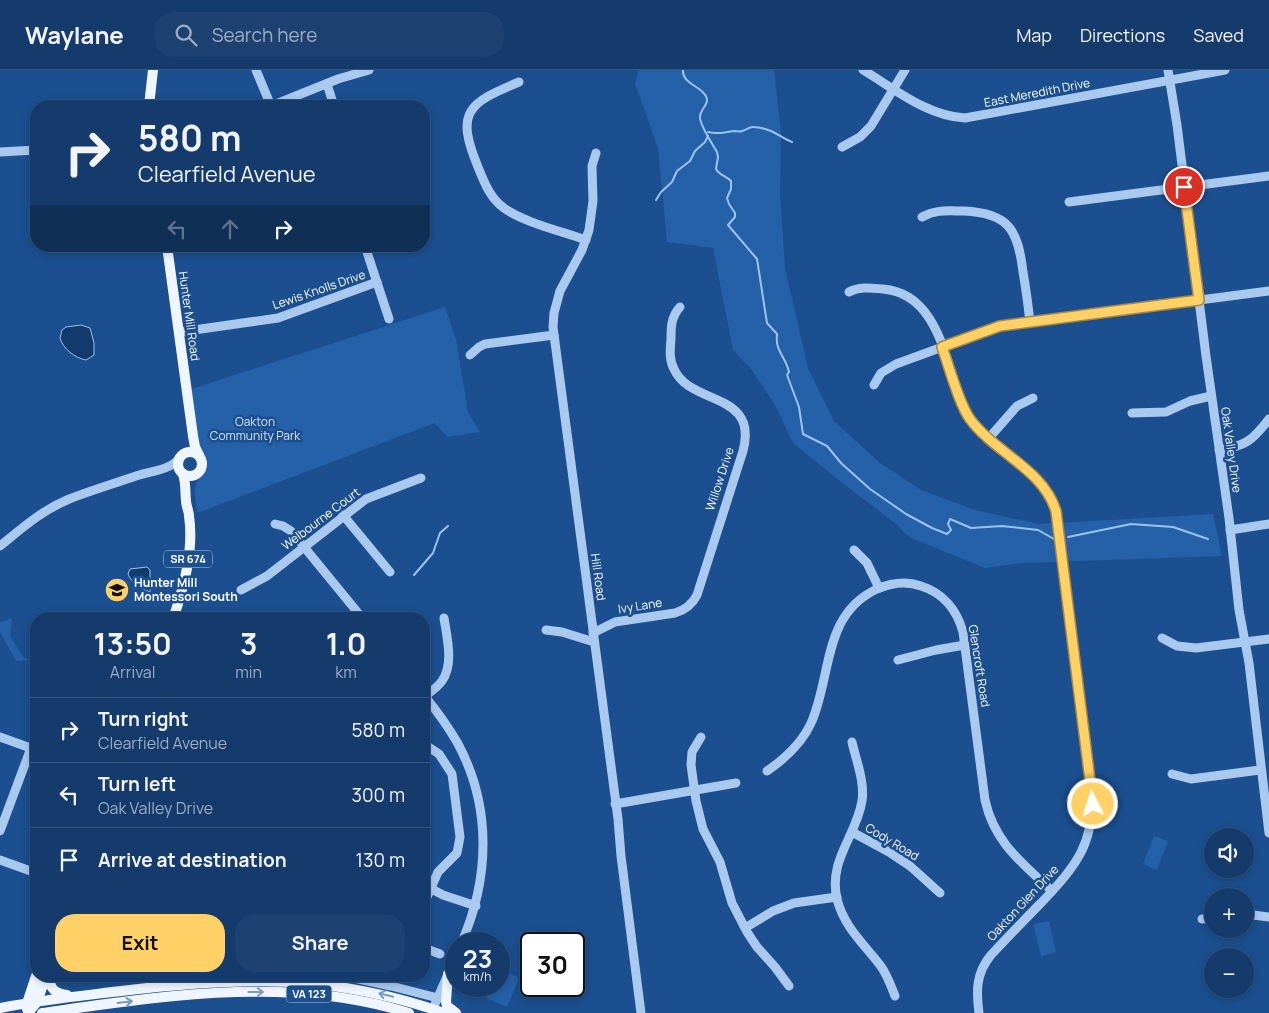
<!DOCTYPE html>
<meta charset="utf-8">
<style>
:root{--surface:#143b6b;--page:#1d4271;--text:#f1f3f6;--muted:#9dadc1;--line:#33557e;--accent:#ffd166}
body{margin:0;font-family:Manrope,sans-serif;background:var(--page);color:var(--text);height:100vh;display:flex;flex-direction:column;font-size:19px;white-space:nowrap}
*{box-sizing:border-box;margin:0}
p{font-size:16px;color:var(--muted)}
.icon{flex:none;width:28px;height:28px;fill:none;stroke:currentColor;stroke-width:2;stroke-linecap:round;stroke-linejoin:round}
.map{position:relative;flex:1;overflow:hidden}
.sheet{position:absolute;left:30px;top:542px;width:400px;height:370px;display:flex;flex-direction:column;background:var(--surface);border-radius:20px;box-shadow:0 2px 8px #0003,0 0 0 1px var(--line)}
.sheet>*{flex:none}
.banner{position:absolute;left:30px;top:30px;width:400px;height:152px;border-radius:20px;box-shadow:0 2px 8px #0003,0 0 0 1px var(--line);background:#143b6b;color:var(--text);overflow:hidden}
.buttons{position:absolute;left:1204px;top:758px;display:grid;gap:10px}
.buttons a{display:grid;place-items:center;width:50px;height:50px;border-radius:50%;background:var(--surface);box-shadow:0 2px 8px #0003,0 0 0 1px var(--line);font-size:25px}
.speed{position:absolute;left:445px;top:862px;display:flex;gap:10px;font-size:25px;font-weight:700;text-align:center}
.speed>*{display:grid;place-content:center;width:65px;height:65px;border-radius:50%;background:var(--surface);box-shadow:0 2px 8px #0003,0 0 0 1px var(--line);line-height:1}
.speed small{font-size:12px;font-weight:400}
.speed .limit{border:2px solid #111;border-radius:8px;background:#fff;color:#111}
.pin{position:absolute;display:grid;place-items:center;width:42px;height:42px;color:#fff;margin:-21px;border:2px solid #fff;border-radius:50%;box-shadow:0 1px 5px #0007}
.me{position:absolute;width:55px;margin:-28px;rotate:355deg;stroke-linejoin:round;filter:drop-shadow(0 0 4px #0008)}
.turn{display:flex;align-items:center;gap:18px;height:105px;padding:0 25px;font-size:22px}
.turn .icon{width:65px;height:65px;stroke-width:2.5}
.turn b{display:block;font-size:35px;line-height:42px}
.lanes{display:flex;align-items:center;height:48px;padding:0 25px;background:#0003;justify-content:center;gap:25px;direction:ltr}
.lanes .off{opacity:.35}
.eta{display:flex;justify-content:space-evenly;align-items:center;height:85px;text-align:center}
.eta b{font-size:30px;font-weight:700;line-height:35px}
.action{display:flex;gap:10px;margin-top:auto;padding:10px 25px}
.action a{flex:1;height:58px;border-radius:20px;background:var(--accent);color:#111;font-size:20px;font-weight:700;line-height:58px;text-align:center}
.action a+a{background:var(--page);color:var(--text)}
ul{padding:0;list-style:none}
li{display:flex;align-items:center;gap:15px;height:65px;padding:0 25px;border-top:1px solid var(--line)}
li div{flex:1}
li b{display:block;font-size:19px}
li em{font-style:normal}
header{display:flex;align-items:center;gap:30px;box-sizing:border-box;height:70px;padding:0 25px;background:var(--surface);border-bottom:1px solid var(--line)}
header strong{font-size:24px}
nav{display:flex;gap:28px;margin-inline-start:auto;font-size:18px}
.search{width:350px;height:45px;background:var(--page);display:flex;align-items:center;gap:12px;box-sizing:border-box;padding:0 18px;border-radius:20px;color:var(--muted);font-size:19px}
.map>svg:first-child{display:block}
</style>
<header>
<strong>Waylane</strong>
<div class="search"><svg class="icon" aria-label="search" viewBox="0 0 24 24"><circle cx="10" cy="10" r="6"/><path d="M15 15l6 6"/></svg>Search here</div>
<nav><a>Map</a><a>Directions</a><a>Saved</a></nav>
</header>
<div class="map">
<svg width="1269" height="943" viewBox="0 0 1269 943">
<rect width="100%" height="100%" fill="#1b4f8f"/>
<g fill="#2461a8">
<polygon points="639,0 774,0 781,62 780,123 785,198 808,298 834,351 880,393 921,420 975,440 1039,454 1213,444 1222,486 1021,493 985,498 911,468 903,462 900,457 832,405 793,373 775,335 751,299 733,280 713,178 667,172 658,78 635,14"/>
<path d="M445,237L456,269L468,342L480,362L447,367L435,353L197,443C196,422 189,418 206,400C206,393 205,388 200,383L191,319Z"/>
<polygon points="12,548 10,566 23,587 30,590 16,591 0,562 0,552"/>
<polygon points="1154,766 1168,771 1157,800 1143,794"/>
<polygon points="1049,851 1056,882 1041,886 1033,854"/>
<polygon points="499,899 519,908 507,937 479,925 483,916 499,916"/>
</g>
<g fill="#123a6d" stroke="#9cc4f0">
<path d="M81,255L90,258L94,273V285L86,290C75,288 63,279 60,268L62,260L66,257Z"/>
<path d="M147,497L150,500V522C141,519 131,512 128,504L130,499Z"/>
</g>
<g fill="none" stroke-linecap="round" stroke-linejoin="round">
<g stroke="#9cc4f0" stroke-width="2">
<path d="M683,0C682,15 704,16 707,29C708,35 700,40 700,47C700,56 712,73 717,82L718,87L716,99C719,105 726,106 731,111V119L727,128L729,134L735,143V147L728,155L757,189L767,253L777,264C775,282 785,285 789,302L787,305L799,337L803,364L827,376L841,393L870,419L906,444L932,458L947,464L951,460L948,454L950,449L971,458L1002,456L1038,460L1054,469H1057"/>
<path d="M708,62C718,65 724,62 734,61C737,61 740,62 742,61C746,60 749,57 753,57C768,57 779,66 792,72"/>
<polyline points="656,130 661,122 672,112 677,101 690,91 695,81 705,72 708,66"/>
<polyline points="1068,467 1131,454 1173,457 1208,469"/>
<polyline points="414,505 433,483 440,463 448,456"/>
</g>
<g stroke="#a9c9ee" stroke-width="9">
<polyline points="256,0 271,36"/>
<path d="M863,0C895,19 927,46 965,48L1225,0"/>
<polyline points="1168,0 1177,55 1206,286 1229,448 1239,540 1249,593 1269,763"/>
<path d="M519,12C468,33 455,42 478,97C484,112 490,128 504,138C522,152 564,162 586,170"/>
<polyline points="327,14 334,36"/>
<polyline points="271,36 338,9 369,0"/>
<polyline points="842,77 860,67 871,56 905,0"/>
<polyline points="0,82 36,80"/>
<polyline points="596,83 592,96 593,131 589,160 582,180 560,221 554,243 553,257 618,749 621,786 641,943"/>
<polyline points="1069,132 1269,106"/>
<path d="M922,147C936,139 949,141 964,141C1009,143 1018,160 1023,202C1026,219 1028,235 1030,252"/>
<polyline points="365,176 389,249"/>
<path d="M849,222C860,216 871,218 883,219C934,223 944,282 958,322C961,331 964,340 969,347C992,382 1042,397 1056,441L1092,719C1095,773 1077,795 1041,833C1024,850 1007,868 991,885C976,903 976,921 979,943"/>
<polyline points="180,262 278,248 377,212"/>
<polyline points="470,285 479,277 485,274 554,265"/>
<polyline points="874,315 881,303 896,294 1000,256 1269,221"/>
<polyline points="1132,343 1166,342 1190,331 1211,326"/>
<polyline points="989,368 1017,336 1033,328"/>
<path d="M1219,380C1246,376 1253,370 1269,349"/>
<polyline points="343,445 390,502"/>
<polyline points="275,454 283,456 291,461 363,549"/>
<polyline points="1230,460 1269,454"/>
<path d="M0,476C21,459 41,441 67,430C89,421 113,414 136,406C150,401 168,401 179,389"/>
<polyline points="854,480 867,493 879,518"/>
<polyline points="241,520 267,506 366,429 421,408"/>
<polyline points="546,560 562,562 594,572"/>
<path d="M593,563L615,552L675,543C685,540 692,535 697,525L743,381C759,321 690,336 674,299C669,290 670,280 671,269C671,257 671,247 680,237"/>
<polyline points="1162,568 1177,576 1196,578 1269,569"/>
<polyline points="898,590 936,580 965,575"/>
<path d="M424,625C436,640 447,655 457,672C492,736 490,808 461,874"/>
<path d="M424,627C430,622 437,618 442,611C454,594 447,568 444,548"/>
<polyline points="0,667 36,680"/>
<polyline points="701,667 692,682 691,695 696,731 703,759 720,792 732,833 747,862 757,877 775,897 789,916"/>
<path d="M852,672C856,690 865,712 862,731C856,767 828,790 837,829C844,857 864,874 880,895C887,904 891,916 895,926"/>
<polyline points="424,674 439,684 452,704 460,767 457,783 438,802 424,834"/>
<path d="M767,701C786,688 803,672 812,651C832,603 823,544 877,519C891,513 907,511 921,516C943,523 957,540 963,562L985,730C994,772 1022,793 1052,821"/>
<polyline points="1172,704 1191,709 1260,700"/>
<polyline points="615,734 736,713"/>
<polyline points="0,761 31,678"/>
<polyline points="852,762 889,782 910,796 940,823"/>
<polyline points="0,790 36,803"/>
<polyline points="424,815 443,825 476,836"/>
<polyline points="1245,844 1269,847"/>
<polyline points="1202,849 1212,848"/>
<polyline points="745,858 773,841 794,833 837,827"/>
<polyline points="424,878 440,884"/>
<polyline points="345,906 391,916 438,928"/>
<polyline points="435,934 456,886"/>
</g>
<g stroke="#f0f6ff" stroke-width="10">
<polyline points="149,36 153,0"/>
<polyline points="167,176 193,366 195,377 199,385"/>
<circle cx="190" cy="394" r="12"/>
<path d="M173,549C184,517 194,480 189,446C189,441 186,436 186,431C185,421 186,413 183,404"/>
<polyline points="448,904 446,932 447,936 456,943"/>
<path d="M49,906C50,920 55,923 67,925"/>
<path d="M0,938C40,930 80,926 121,921C239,907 330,903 444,943"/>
<polyline points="27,939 27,933 36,906"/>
<polyline points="28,943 37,932 46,906"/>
<path d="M42,943C163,926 290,905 409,943"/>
</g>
</g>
<defs><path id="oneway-shaft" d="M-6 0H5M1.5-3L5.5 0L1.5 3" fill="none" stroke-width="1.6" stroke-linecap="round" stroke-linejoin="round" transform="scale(1.25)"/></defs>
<g stroke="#7b9ac1">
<use href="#oneway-shaft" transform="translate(256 922)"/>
<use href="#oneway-shaft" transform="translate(386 925) rotate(-166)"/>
<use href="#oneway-shaft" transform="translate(125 932) rotate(-7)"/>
</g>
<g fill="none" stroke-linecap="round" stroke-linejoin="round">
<g stroke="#a68842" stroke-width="12">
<path id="route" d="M1093,734L1056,441C1043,399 995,383 970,349C959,334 949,296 942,277L1000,256L1199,230L1184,117"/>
</g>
<use href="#route" stroke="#ffd166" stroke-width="9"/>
</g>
<defs>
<g id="school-disc" transform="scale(1.25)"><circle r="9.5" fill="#ffd166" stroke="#1b4f8f"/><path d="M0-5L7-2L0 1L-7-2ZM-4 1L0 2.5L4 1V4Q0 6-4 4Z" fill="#111"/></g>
</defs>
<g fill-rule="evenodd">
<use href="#school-disc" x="117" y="520"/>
</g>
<g text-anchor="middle" stroke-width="5" stroke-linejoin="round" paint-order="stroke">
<g fill="#1b4f8f" stroke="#bbcadd" stroke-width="1">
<rect x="164" y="480.5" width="48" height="17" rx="4"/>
<rect x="286.5" y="915.5" width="45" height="17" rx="4"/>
</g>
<g font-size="11" font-weight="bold" fill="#fff">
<text x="188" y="493">SR 674</text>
<text x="309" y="928">VA 123</text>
</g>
<g font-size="12" fill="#fff" stroke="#1b4f8f">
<text transform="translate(1037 23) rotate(-11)" y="4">East Meredith Drive</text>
<text transform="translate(319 220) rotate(-19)" y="4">Lewis Knolls Drive</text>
<text transform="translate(189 246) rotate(82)" y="4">Hunter Mill Road</text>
<text transform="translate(1231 380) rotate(82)" y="4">Oak Valley Drive</text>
<text transform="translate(720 409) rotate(-72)" y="4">Willow Drive</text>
<text transform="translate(321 449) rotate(-37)" y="4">Welbourne Court</text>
<text transform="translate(598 507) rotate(82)" y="4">Hill Road</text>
<text transform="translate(640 536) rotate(-9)" y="4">Ivy Lane</text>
<text transform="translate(979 596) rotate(81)" y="4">Glencroft Road</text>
<text transform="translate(892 772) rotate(31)" y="4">Cody Road</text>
<text transform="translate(1023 833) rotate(-47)" y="4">Oakton Glen Drive</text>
</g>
<g font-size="12" fill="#cfe3fa" stroke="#1b4f8f">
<text x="255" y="356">Oakton<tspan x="255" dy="14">Community Park</tspan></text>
</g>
<g font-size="12" font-weight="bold" fill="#fff" stroke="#1b4f8f" text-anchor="start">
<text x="134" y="517">Hunter Mill<tspan x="134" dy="14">Montessori South</tspan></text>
</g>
</g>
</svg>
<div class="buttons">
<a><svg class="icon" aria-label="sound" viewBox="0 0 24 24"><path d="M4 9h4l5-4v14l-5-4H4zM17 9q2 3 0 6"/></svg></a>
<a>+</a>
<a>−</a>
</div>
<div class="speed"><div>23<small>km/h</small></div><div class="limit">30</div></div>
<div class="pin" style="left:1184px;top:117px;background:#d93025"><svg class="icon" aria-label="arrive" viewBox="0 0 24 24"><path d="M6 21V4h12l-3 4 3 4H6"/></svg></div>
<svg class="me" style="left:1093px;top:734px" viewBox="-20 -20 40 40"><circle r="17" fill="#ffd166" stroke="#fff" stroke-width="3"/><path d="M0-11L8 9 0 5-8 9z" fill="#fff"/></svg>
<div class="banner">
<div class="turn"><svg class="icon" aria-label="right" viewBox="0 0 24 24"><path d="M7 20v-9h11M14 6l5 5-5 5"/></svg><div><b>580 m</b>Clearfield Avenue</div></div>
<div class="lanes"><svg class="icon off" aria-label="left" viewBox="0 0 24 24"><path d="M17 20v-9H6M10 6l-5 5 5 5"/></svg><svg class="icon off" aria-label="ahead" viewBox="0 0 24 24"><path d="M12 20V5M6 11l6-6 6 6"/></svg><svg class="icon" aria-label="right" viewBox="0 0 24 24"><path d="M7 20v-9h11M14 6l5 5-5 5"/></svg></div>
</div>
<section class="sheet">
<div class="eta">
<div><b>13:50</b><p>Arrival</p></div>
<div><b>3</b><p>min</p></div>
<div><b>1.0</b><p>km</p></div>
</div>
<ul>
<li><svg class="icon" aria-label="right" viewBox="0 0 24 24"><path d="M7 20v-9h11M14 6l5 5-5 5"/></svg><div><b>Turn right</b><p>Clearfield Avenue</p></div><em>580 m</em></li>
<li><svg class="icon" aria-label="left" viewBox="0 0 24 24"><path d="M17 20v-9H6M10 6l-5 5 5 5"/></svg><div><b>Turn left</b><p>Oak Valley Drive</p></div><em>300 m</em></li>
<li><svg class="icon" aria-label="arrive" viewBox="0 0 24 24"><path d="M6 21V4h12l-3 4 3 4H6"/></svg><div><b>Arrive at destination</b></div><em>130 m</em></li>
</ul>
<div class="action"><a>Exit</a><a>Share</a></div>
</section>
</div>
